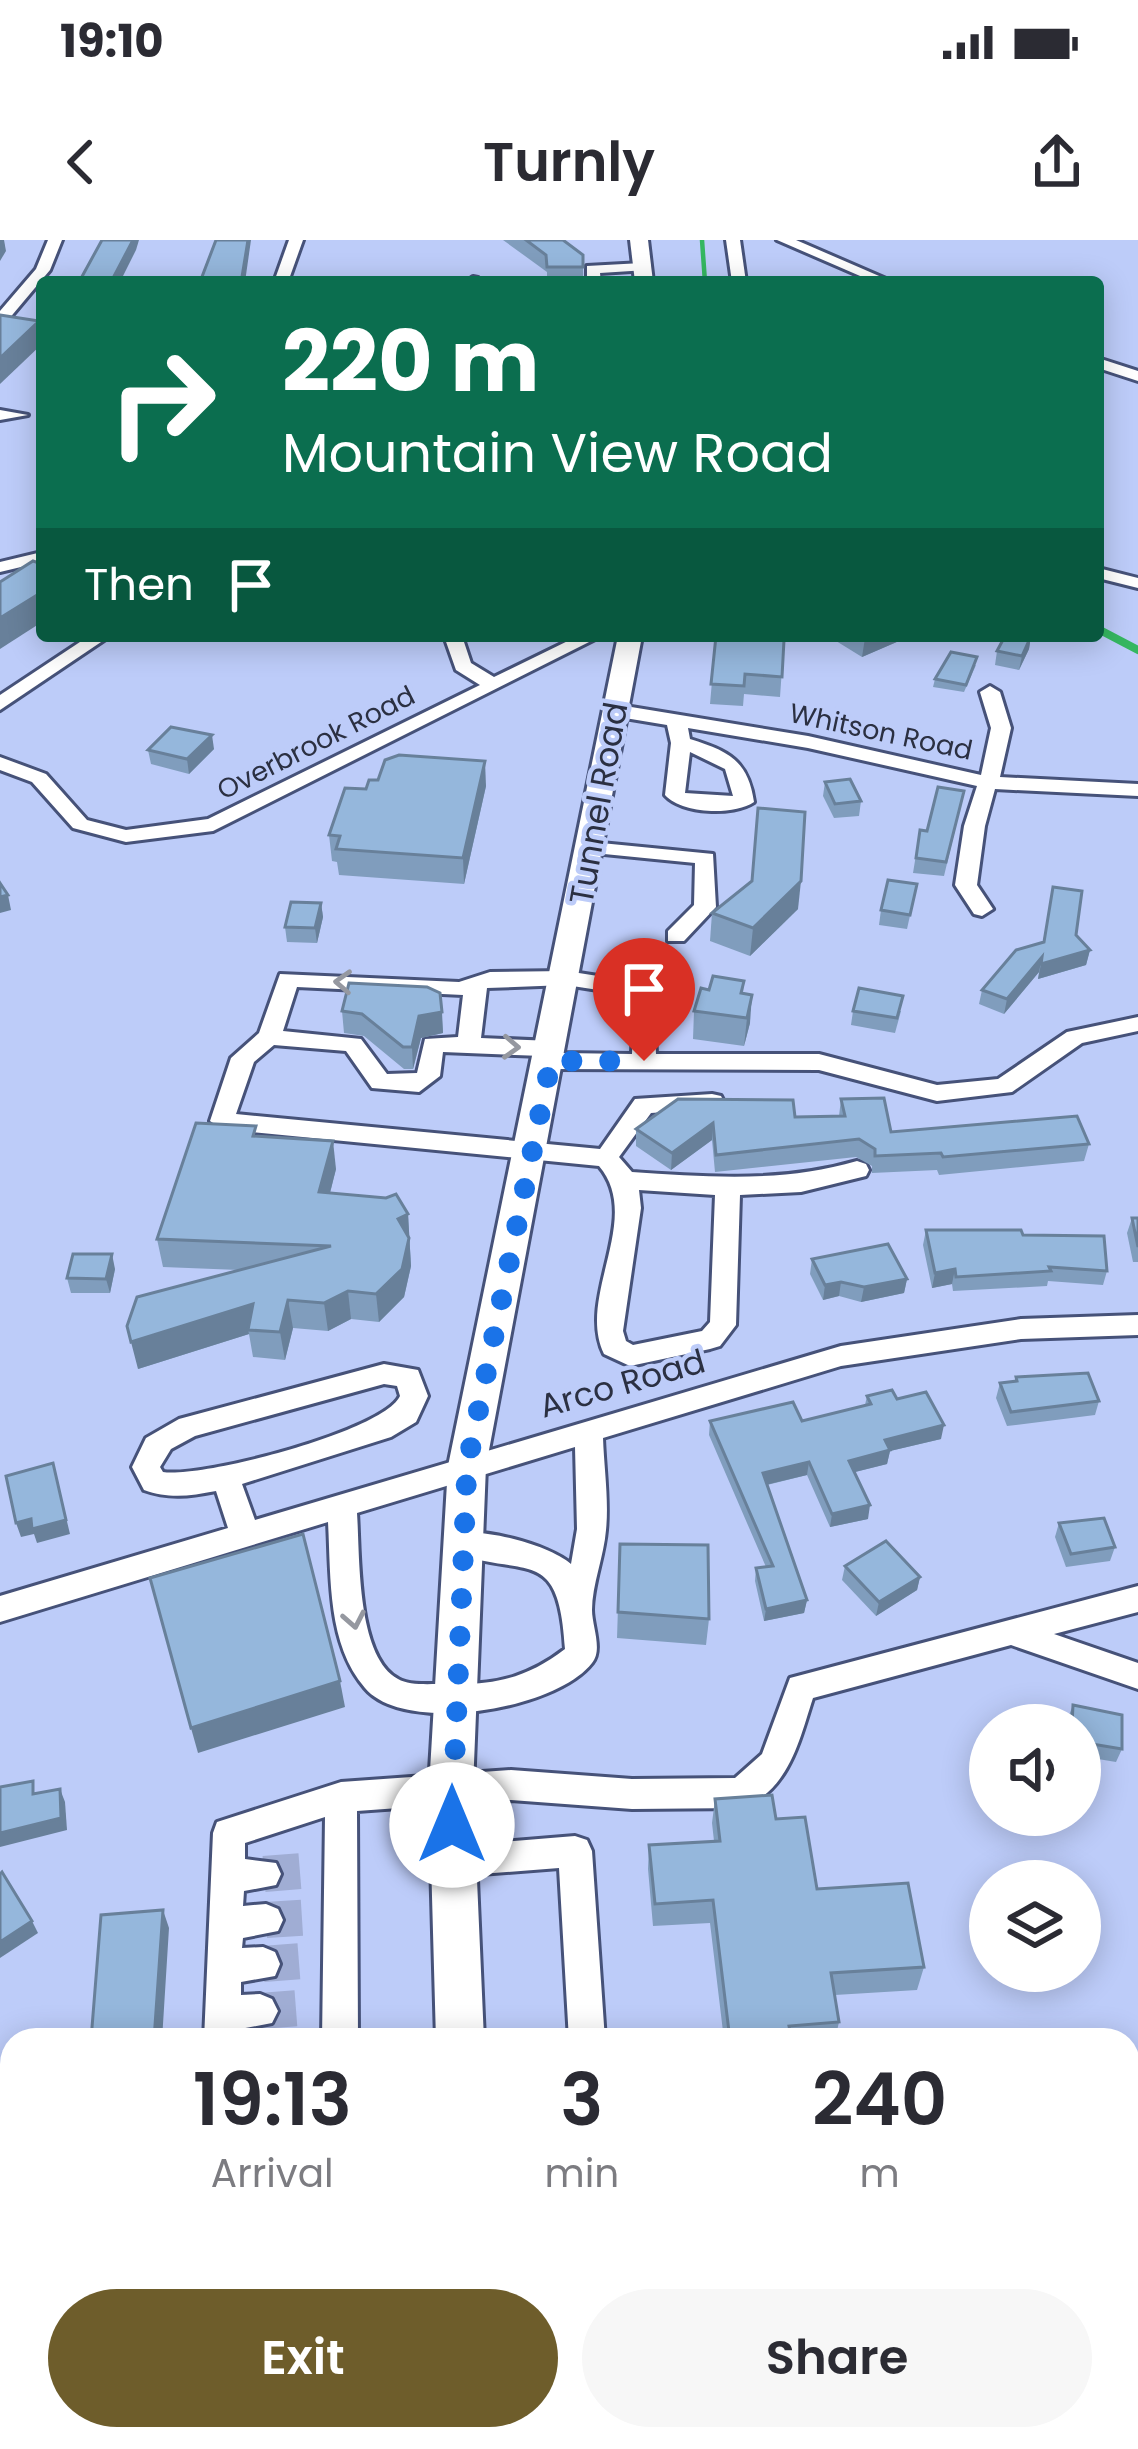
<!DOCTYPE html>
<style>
:root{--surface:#fff;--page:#f7f7f7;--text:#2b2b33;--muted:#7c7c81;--accent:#6e5d2b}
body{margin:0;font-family:Poppins,sans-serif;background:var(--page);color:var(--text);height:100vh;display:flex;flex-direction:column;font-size:45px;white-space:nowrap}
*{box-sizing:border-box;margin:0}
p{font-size:39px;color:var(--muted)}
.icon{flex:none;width:66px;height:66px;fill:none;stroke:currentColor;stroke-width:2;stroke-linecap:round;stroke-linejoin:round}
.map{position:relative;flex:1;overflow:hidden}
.drawer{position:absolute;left:0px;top:1788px;width:1140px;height:423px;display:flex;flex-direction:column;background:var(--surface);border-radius:36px 36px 0 0;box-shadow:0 6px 30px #0003}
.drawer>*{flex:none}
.guide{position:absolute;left:36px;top:36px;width:1068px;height:366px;border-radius:12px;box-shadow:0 6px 30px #0003;background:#0b6e4f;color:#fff;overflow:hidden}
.buttons{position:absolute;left:969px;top:1464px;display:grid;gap:24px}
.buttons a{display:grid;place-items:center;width:132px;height:132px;border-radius:50%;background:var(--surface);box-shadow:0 6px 30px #0003;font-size:60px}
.pin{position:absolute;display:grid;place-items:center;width:102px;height:102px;color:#fff;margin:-123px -51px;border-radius:50% 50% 50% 0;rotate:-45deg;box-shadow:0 0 12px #0007}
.pin .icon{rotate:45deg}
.me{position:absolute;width:132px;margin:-66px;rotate:0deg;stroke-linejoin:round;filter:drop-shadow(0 0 9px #0008)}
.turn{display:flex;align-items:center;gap:42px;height:252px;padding:0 48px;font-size:54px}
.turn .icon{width:156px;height:156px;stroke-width:2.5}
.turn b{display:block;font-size:84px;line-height:102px}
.then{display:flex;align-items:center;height:114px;padding:0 48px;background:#0003;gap:24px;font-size:45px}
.eta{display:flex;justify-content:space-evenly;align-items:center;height:204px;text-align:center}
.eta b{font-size:72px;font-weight:600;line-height:84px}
.action{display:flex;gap:24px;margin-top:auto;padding:24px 48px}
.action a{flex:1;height:138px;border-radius:72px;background:var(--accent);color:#fff;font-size:48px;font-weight:600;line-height:138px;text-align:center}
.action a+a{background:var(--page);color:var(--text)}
.status{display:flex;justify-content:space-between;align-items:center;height:84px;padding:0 60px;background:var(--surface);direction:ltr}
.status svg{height:33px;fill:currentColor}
header{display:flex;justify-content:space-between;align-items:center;height:156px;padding:0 48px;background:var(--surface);font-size:54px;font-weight:600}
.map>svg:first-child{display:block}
</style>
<div class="status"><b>19:10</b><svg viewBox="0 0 49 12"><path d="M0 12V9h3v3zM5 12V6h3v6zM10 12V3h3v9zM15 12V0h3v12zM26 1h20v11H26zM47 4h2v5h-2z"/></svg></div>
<header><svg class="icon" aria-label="back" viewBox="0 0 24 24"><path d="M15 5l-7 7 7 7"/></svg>Turnly<svg class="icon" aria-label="share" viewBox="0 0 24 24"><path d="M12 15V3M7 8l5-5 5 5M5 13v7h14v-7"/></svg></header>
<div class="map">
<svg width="1138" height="2209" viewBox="0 0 1138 2209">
<rect width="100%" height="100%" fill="#bdccf9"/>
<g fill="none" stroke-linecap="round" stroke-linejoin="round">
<polyline stroke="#35b761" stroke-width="4.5" points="702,0 705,42"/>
<polyline stroke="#35b761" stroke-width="8" points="1098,389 1138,410"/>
<g stroke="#a0add4" stroke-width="36" stroke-dasharray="36 18" stroke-linecap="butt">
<polyline points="264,1634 313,1630"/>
<polyline points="266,1680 314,1677"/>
<polyline points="263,1724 314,1720"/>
<polyline points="260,1771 312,1767"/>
</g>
<g stroke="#465279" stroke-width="6">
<g id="minor">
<polygon points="48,0 62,0 50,30 8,80 0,81 0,71 36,29"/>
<polygon points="289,0 303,0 288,42 274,42"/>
<polygon points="726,0 740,0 746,42 732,42"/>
<polygon points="777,0 796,0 893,42 874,42"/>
<polygon points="642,23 647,30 600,33 601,42 587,42 587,26"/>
<polygon points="473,37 478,38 480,42 466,42"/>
<polygon points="1098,118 1138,131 1138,141 1098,128"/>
<polygon points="0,170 28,175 0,180"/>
<polygon points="42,312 42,322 0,332 0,322"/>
<polygon points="1098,328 1138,338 1138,348 1098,338"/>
<polygon points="89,396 110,396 0,470 0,455"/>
<polygon points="444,396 462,396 471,423 494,437 578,396 601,396 213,591 126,602 73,588 32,542 0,530 0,517 46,534 87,580 126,590 208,579 480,445 456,430"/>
<path d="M990,446L1000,452L1011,488L1000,537L1138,544V556L995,549L985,586L977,645L993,669L982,676L974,674L955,645L964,586L977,546L808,508L688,488L690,499C728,511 748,520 754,562C733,576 682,574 665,555L671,503L667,485L613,476L603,470L613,464L808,496L981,535L991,488L980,452ZM690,512L725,529L733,556L685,553Z"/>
<polygon points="591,602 713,614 716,667 684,701 668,701 668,691 694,665 695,623 584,612 581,608"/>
<path d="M566,731L630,741L653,752L656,814H819L937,845L998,839L1067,792L1138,777V791L1082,803L1012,852L937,861L819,830L551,829L543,826L542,816L443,812L440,836L419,852L372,848L346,811L274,805L254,822L236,874L600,909L635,859L712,854L721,856L724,862L721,868L651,873L619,917L632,932C709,937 782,943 857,921L866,924L869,930L866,936L801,952L740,955L736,1085L720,1106L710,1109L630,1126L604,1114C576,1056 644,979 599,926L222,889L210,881L231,818L259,793L280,734L459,742L490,732ZM566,745L624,754L634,760L632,814L562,813L561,804L553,801L481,798L487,748ZM297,747L463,755L458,797L425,799L417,833L387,834L361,799L283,791ZM639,950L715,955L710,1082L702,1091L633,1105L626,1101L623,1091L641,968Z"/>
<path d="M1138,1075V1095L1021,1099L841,1126L603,1198C604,1228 609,1260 606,1290C604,1316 592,1345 592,1370C592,1386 603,1410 592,1423C556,1470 404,1495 365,1448C327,1404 331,1337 328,1282L0,1382V1356L228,1288L216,1251C190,1256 169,1259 144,1250L132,1227L146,1198L179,1179L384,1124L418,1130L428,1156L416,1182L391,1197L242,1244L255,1280L841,1106L1021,1079ZM384,1144L397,1146L400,1156C384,1191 203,1238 163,1232L160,1227L171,1209L195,1196ZM575,1207L577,1289L571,1324C549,1305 480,1286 453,1295L448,1304L453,1313C528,1338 559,1305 565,1409C530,1436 498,1445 453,1444C438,1443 411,1447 398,1439C356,1416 360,1315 357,1273Z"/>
<path d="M1138,1346V1372L1054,1394L1138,1423V1449L1011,1405L813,1458C799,1501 789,1550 742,1568L632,1569L511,1560L357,1571L358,1800H322L325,1577L245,1603V1619L276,1623L281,1634L276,1645L244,1651L243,1666L266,1664L278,1669L283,1680L278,1691L243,1698L242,1708L263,1707L275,1712L280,1724L275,1736L241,1742V1755L260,1754L272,1759L278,1771L272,1783L240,1789V1800H204L213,1593L217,1582L341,1542L511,1530L632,1539L735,1538L762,1514L790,1438Z"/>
<polygon points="575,1596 587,1600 592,1611 605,1800 569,1800 559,1628 454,1636 442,1632 437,1621 442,1610 454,1606"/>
<polygon points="629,2199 686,2199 689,2206 625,2209"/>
<polygon points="770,2199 810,2199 813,2209 773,2209"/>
</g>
</g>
<g stroke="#465279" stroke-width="6">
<g id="major">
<polygon points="630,0 648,0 653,42 635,42"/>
<polygon points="618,396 642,396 486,1226 473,1548 484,1800 436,1800 429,1548 448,1226"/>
<polygon points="469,2199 523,2199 524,2209 470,2209"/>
</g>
</g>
<use href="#minor" fill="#fff" fill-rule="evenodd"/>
<use href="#major" fill="#fff" fill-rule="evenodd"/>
</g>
<g fill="#809dbd">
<polygon points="503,0 563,0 583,15 583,42 547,42 547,32"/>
<polygon points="716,396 784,400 780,457 744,454 743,466 710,464"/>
<polygon points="828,396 900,396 899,401 862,417"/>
<polygon points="1031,396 1029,409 1019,430 995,425 997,411"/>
<polygon points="976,425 964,452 933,447 935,439"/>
<polygon points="214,509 189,534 151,524 148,510"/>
<polygon points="825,542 861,561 859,576 834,578 823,556"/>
<polygon points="486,546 464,644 339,635 337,622 332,621 329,595 366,549"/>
<polygon points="961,565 944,636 913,633 920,590 927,591"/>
<polygon points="752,641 798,669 750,716 710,701 712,673"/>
<polygon points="917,644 907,689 879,685 881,670"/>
<polygon points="1053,647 1076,695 1090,710 1086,725 1038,739 1039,732 1004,774 979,764 982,750 1043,702"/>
<polygon points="321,663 323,677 317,703 287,702 285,687"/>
<polygon points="744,741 743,754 750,783 744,806 693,799 694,771 709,750"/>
<polygon points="440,753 443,793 421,798 413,829 404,829 364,796 344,793 342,771"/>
<polygon points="853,771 901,771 895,793 851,785"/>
<polygon points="841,859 891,892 1089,904 1084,921 939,935 937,930 872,933 872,926 856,917 715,932 712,900 671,930 636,906 636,889 795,877 839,876"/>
<polygon points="258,897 336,929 330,953 408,974 411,1026 404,1057 379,1082 351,1079 328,1091 293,1088 285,1120 253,1117 249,1094 138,1129 239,1030 163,1027 157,999"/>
<polygon points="1132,978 1138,978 1138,1022 1133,1022 1127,993"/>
<polygon points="926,990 1023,995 1107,1031 1103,1045 1048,1041 1047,1046 953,1051 952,1044 932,1048 923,1005"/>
<polygon points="812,1019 907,1039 904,1053 861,1062 839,1056 823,1060 810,1034"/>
<polygon points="115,1029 110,1053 71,1053 67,1038"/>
<polygon points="1016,1137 1099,1161 1095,1175 1007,1186 996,1158 1000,1143 1014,1142"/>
<polygon points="867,1156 897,1159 941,1199 890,1211 887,1224 855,1232 868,1279 830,1287 807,1235 767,1245 807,1360 804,1373 764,1381 755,1341 756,1328 766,1327 709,1195 710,1181 802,1181 865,1165"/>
<polygon points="1059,1283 1115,1307 1110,1321 1066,1327 1055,1297"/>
<polygon points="620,1304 709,1379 706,1405 617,1398"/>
<polygon points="845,1326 920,1337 917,1350 876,1376 842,1340"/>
<polygon points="1073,1465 1122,1509 1116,1522 1080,1516 1080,1485 1068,1485 1068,1478"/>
<polygon points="715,1559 776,1579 817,1649 924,1727 917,1750 835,1755 839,1782 835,1800 724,1800 710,1683 653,1686 648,1629 649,1605 714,1601 712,1583"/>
<polygon points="1138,1826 1138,2135 1128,2135 1128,1827"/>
<polygon points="12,1931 12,2019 1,2004"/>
<polygon points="883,2199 1044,2199 1047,2209 885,2209"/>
</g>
<g fill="#68809a">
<polygon points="0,0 4,0 6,11 0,21"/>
<polygon points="133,0 139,0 136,10 120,42 111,42"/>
<polygon points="248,0 251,0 245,42 235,42"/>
<polygon points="39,81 42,104 0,144 0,118"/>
<polygon points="42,352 42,382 0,409 0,378"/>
<polygon points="869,396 900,396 899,401 862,417 865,398"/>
<polygon points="1031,396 1029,409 1019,430 1022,416"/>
<polygon points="212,495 214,509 189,534 187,519"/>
<polygon points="485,521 486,546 464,644 463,618"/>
<polygon points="801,641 798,669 750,716 753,688"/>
<polygon points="8,655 11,670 0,673 0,657"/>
<polygon points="321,663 323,677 317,703 315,688"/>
<polygon points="1090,710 1086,725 1038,739 1041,724"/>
<polygon points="1042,717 1039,732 1004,774 1007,759"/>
<polygon points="752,755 750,783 744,806 747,778"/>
<polygon points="442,772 443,793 421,798 413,829 412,807 419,776"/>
<polygon points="713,883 712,900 671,930 672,913"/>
<polygon points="333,901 336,929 323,980 319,952"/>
<polygon points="408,974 411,1026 404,1057 379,1082 376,1054 398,979"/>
<polygon points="112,1014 115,1029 110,1053 106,1039"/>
<polygon points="955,1029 952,1044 932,1048 935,1033"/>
<polygon points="907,1039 904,1053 861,1062 864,1047"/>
<polygon points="841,1042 839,1056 823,1060 825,1045"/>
<polygon points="348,1051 351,1079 328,1091 324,1063"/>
<polygon points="288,1060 293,1088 285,1120 280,1092"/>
<polygon points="253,1064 248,1090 249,1094 138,1129 131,1102"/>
<polygon points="944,1185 941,1199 890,1211 887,1224 847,1234 849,1221 885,1200"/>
<polygon points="809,1222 807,1235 761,1246 763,1233"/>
<polygon points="53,1223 70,1294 37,1303 34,1294 21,1297 16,1283"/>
<polygon points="870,1265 868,1279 830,1287 832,1274"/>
<polygon points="920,1337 917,1350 876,1376 879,1362"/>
<polygon points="807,1360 804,1373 764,1381 766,1369"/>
<polygon points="340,1441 345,1467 198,1513 191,1488"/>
<polygon points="60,1549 65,1562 67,1590 0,1607 0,1593"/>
<polygon points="163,1670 169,1688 162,1800 154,1800"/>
<polygon points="32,1681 38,1693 0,1718 0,1702"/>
<polygon points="133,2199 144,2199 142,2209 131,2209"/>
</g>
<g fill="#95b7dc" stroke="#68809a" stroke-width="3">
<polygon points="102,0 133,0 111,42 79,42"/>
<polygon points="216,0 248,0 242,37 235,42 200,42"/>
<polygon points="526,0 563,0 583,15 583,27 547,27 546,15"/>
<polygon points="0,75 39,81 0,118"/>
<polygon points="33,321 42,324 42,352 0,378 0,342"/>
<polygon points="716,396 749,396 749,398 784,400 782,437 745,434 744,446 711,444"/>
<polygon points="1005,396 1031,396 1022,416 997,411"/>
<polygon points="951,412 977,417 966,445 935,439"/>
<polygon points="171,487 212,495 187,519 148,510"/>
<polygon points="399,515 485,521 463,618 336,609 340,596 329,595 345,548 366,549 369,540 378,540 385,520"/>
<polygon points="850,539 861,561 835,564 825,542"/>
<polygon points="938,547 964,551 946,622 916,618 920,590 927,591"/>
<polygon points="758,568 805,572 801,641 753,688 712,673 752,641"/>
<polygon points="888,640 917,644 910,675 881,670"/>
<polygon points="0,643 8,655 0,657"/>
<polygon points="1053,647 1082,651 1076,695 1090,710 1041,724 1042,717 1007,759 982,750 1016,710 1044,702"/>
<polygon points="291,662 321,663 315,688 285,687"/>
<polygon points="713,736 744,741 741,753 752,755 747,778 694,771 701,748 709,750"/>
<polygon points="349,743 427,747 440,753 442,772 419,776 412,807 403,807 362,774 342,771"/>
<polygon points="859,748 903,756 897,778 853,771"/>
<polygon points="884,858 891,892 1077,876 1089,904 943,917 941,913 875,916 875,909 859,899 716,915 713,883 672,913 636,889 678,859 793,860 795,877 845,876 841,859"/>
<polygon points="196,883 256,886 253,896 333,901 319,952 386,958 396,954 408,974 398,979 409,998 402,1029 376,1054 348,1051 324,1063 288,1060 280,1092 248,1090 253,1064 131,1102 127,1086 137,1057 331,1006 157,999"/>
<polygon points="1132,978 1138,978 1138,1007"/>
<polygon points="926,990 1021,990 1023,995 1104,996 1107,1031 1049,1027 1051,1031 956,1037 955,1029 935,1033"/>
<polygon points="888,1004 907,1039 864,1047 841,1042 825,1045 812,1019"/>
<polygon points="73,1014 112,1014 106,1039 67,1038"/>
<polygon points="1088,1133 1099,1161 1011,1172 1000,1143 1017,1141 1016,1137"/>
<polygon points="892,1150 897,1159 926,1152 944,1185 885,1200 890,1210 849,1221 870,1265 832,1274 809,1222 763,1233 807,1360 766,1369 756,1328 773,1326 710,1181 793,1162 802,1181 871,1164 867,1156"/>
<polygon points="53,1223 66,1280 32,1289 31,1279 16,1283 6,1236"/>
<polygon points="1104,1278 1115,1307 1071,1314 1059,1283"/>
<polygon points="303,1294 340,1441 191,1488 150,1338"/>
<polygon points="886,1301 920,1337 879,1362 845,1326"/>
<polygon points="620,1304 708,1305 709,1379 618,1372"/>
<polygon points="1073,1465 1122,1475 1122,1509 1080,1502 1080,1485 1072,1485"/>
<polygon points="33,1541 33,1554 60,1549 61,1578 0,1593 0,1547"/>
<polygon points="772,1555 776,1579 805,1577 817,1649 908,1643 924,1727 831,1733 839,1782 789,1786 792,1800 730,1800 713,1660 655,1664 649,1605 720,1601 715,1559"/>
<polygon points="2,1632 32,1681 0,1702 0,1634"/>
<polygon points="163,1670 154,1800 91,1800 101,1675"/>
<polygon points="1138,1826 1138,2120 1128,2120 1128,1827"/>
<polygon points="12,1931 12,2001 1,2004 1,1933"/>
<polygon points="64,2199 133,2199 131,2209 62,2209"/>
<polygon points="244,2199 299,2199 300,2209 244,2209"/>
<polygon points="894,2199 1044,2199 1047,2209 897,2209"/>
</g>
<defs><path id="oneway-chevron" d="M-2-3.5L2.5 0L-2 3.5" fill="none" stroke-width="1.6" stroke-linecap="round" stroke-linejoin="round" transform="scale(3)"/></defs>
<g stroke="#9598a0">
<use href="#oneway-chevron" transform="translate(343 742) rotate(-177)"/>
<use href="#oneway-chevron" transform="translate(511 807) rotate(3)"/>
<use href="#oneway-chevron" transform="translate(354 1380) rotate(79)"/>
</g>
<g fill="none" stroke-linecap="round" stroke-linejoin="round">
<polyline stroke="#1a73e8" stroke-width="21" stroke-dasharray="0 37.8" points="452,1585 467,1226 551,821 644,821"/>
</g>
<g text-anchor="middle" stroke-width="9" stroke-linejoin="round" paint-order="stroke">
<g font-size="27" fill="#2b3042" stroke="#bdccf9">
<text transform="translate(881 492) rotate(12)" y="9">Whitson Road</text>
<text transform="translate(316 503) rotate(-27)" y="9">Overbrook Road</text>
</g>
<g font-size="33" fill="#2b3042" stroke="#bdccf9">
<text transform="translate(598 563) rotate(-80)" y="12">Tunnel Road</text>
<text transform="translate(622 1143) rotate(-16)" y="12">Arco Road</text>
</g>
</g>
</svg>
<div class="buttons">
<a><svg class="icon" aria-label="sound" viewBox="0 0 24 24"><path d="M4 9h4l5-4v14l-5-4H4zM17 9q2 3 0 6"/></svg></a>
<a><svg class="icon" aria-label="layers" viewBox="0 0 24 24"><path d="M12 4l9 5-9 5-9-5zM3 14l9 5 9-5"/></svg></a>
</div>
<div class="pin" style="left:644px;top:821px;background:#d93025"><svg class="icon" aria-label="arrive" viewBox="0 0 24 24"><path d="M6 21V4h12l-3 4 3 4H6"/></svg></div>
<svg class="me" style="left:452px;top:1585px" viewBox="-20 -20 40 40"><circle r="19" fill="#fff"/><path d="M0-13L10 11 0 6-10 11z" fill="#1a73e8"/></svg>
<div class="guide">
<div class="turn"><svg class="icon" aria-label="right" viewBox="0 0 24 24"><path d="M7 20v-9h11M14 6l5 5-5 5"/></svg><div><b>220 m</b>Mountain View Road</div></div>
<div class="then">Then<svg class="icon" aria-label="arrive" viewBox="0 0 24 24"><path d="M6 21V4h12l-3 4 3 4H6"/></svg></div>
</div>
<section class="drawer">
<div class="eta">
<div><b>19:13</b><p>Arrival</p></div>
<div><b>3</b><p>min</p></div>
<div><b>240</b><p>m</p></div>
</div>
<div class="action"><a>Exit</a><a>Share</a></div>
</section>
</div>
